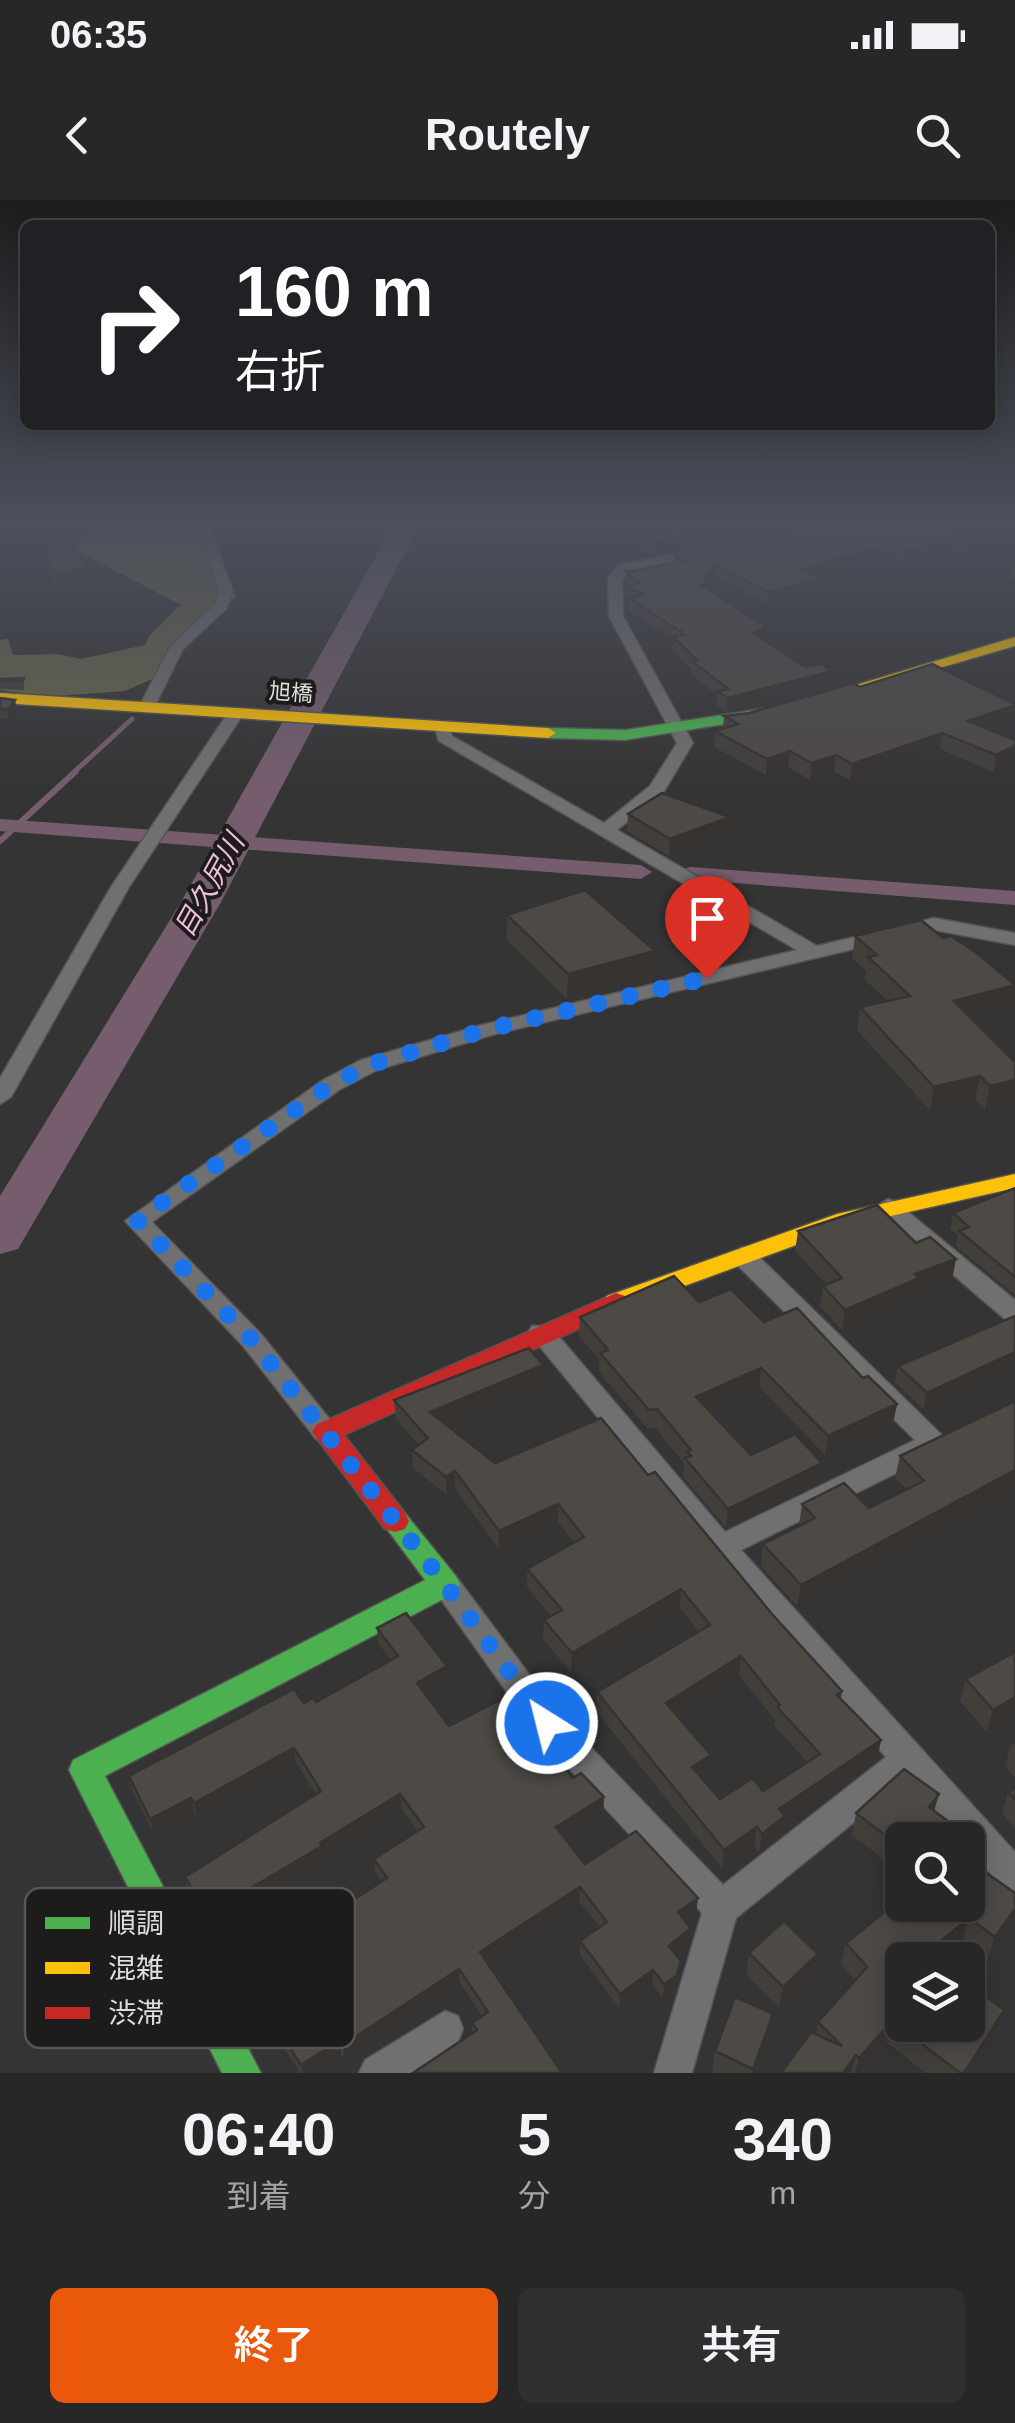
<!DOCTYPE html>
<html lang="ja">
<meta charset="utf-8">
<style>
:root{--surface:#282727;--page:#302f2f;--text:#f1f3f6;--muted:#a5a5a7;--line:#444;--accent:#ea580c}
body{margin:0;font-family:Arial,"Noto Sans JP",sans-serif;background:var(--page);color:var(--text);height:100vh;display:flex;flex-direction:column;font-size:38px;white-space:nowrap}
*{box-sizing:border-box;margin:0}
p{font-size:32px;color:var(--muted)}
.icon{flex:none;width:55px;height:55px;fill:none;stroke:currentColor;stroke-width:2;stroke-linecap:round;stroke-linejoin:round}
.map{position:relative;height:1873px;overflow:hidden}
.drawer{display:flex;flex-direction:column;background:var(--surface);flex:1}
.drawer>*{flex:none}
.banner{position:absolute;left:20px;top:20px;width:975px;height:210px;border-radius:15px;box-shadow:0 5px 25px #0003,0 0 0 2px var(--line);background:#202124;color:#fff;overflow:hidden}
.controls{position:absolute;left:885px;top:1622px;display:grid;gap:20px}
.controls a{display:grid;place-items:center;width:100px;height:100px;border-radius:15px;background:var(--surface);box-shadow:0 5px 25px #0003,0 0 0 2px var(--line);font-size:50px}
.pin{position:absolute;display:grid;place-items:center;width:85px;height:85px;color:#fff;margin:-102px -42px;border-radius:50% 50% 50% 0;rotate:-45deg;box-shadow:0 0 10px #0007}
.pin .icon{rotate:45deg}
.me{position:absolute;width:110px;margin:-55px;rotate:324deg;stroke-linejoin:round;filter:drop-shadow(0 0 8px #0008)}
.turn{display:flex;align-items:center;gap:35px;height:210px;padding:0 50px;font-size:45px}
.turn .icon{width:130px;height:130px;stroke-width:2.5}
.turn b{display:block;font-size:70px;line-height:85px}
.eta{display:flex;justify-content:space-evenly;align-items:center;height:170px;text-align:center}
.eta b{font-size:60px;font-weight:600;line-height:70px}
.cta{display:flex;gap:20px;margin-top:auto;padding:20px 50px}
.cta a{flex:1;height:115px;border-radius:15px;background:var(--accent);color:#fff;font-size:40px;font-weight:600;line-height:115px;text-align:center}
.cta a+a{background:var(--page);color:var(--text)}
.status{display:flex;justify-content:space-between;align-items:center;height:70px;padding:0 50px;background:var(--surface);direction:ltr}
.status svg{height:28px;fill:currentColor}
header{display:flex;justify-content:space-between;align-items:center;height:130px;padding:0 50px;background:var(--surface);font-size:45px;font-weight:600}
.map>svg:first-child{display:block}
</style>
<div class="status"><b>06:35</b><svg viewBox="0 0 49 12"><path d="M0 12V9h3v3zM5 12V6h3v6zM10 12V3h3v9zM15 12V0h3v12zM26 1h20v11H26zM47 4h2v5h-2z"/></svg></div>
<header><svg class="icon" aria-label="back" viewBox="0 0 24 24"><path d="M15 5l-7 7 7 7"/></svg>Routely<svg class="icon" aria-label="search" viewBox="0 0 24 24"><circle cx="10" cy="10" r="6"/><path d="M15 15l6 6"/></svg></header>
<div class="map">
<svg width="1015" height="1873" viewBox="0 0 1015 1873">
<rect width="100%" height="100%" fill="#353434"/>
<polygon fill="#67634a" points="95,326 196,326 220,360 236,397 191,435 152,479 125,491 46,497 0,490 0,440 8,439 13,455 58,454 81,459 145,445 150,435 181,405 72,348"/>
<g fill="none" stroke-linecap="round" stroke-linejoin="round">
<polyline stroke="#755d6d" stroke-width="5" points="73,573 132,519"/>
<polyline stroke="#755d6d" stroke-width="6" points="0,641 76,571"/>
<g fill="#755d6d" fill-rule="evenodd">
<polygon points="0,619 641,665 652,672 641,679 0,631"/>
<polygon points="691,667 1015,691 1015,705 683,679 680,674 683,669"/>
</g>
<polygon fill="#755d6d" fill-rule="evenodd" points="393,326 419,326 221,702 25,1037 18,1049 0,1054 0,996 181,702"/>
<g stroke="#545252" stroke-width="3">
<g id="street">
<polygon points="197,326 209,326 233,391 226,409 183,449 153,510 141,510 139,507 170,447 215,404 219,391"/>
<polygon points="702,348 709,352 707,355 629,371 622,379 623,416 693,543 663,593 617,630 817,746 934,718 1015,733 1015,745 934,730 495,834 377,870 339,890 152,1022 261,1134 340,1232 336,1239 326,1242 316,1239 243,1146 125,1021 323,880 361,860 482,825 797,750 439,541 434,526 448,523 452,536 604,623 650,586 677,543 609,416 608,379 619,365"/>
<polygon points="230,510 244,513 129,687 11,897 0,904 0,878 111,687"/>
<polygon points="888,999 896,1002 1015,1100 1015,1123 1006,1120 880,1012 876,1007"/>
<polygon points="742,1047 751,1049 949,1242 945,1249 741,1350 1015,1652 1015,1693 1003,1688 968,1649 968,1640 960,1640 906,1580 736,1718 692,1873 654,1873 702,1713 536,1533 430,1384 435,1375 445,1372 455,1375 558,1513 723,1685 886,1557 772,1430 528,1132 532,1126 550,1126 725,1332 915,1240 733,1061 730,1055"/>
<polygon points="445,1811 458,1816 463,1829 458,1842 411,1873 359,1873 365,1860"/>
</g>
</g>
<g stroke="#545252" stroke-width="3">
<g id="fast">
<polygon points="762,509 768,511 768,517 625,540 548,538 540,533 548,528 625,530"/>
<polygon points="395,1310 405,1313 455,1375 460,1384 455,1393 105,1576 261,1873 222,1873 69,1570 73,1560 425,1380 381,1321 385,1313"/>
</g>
</g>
<g stroke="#545252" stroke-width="3">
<g id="slow">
<polygon points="1015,437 1015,446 826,501 813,498"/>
<polygon points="0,493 548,528 556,533 548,538 0,503"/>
<polygon points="1015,974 1015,988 851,1025 616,1111 607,1108 603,1102 607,1096 837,1014"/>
</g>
</g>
<g stroke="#545252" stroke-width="3">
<polygon id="jam" points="616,1093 625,1096 629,1102 625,1108 344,1235 405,1313 409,1321 405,1329 395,1332 385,1329 312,1232 316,1225"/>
</g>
<use href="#street" fill="#717070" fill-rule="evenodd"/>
<use href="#fast" fill="#4caf50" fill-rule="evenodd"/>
<use href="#slow" fill="#ffc107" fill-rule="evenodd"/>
<use href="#jam" fill="#c62828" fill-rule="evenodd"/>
</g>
<g fill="#423f3b" fill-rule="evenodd">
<polygon points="676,326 794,326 650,355 636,348 637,336 676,330"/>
<polygon points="807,326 1015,326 1015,332 935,351 934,356 903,362 891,355 818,376 820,390 768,404 714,376 707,389 764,440 805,467 832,471 831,484 726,512 716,504 717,495 691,474 692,469 672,450 673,440 629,411 629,399 627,398 626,372 673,364 674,355 769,337"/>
<polygon points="41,350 88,368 90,383 57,388 43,365"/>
<polygon points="1015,364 1015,380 1009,377 1011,365"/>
<polygon points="24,478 24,490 0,489 0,479"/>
<polygon points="860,487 1015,504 1014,520 988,529 1015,540 993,572 940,549 850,580 834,572 810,580 788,567 766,575 714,547 715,531 723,529 724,516 749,513"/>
<polygon points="0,498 17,509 9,518 0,518"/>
<polygon points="628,614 729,633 669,656 627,631"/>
<polygon points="507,715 655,751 654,776 567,799 507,740"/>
<polygon points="855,736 943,738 1015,785 1010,807 971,818 1015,862 985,910 975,899 930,910 857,830 860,807 888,801 865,780 866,771 852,758"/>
<polygon points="1015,988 1015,1095 956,1046 958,1035 950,1029 953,1013"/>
<polygon points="798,1031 916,1043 956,1059 952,1079 916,1092 915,1098 842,1130 820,1106 823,1086 826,1084 795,1051"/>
<polygon points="699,1102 764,1122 863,1178 897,1204 893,1223 825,1255 759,1186 708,1209 751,1255 819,1282 726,1327 683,1277 684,1263 655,1228 648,1229 599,1172 599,1159 579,1136 580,1117"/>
<polygon points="1015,1116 1015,1166 923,1209 895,1182 898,1166"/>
<path d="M543,1165V1184L446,1225L495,1263L648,1275L842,1491L841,1499L881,1540L877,1559L784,1622L782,1634L759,1652L754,1646L722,1668L596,1511L597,1492L699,1432L680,1408L571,1472L543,1439L544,1420L551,1416L527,1387V1369L574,1343L558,1322L499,1349L455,1289L447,1295L413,1268L412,1250L419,1245L396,1219L394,1200ZM739,1475L775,1520L774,1525L807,1562L763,1591L720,1599L702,1578L708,1573L711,1555L676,1514Z"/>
<polygon points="1015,1201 1015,1289 797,1406 761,1366 763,1344 799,1326 802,1304 869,1308 907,1289 895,1278 900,1256"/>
<polygon points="377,1428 447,1481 425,1493 449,1526 533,1527 573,1578 604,1597 603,1611 563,1636 585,1664 698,1698 696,1712 685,1720 689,1742 675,1753 681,1761 675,1789 663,1798 652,1784 619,1808 580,1755 580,1741 600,1727 579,1701 487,1761 562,1873 472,1833 472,1823 482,1816 460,1783 344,1858 341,1854 312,1873 300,1873 240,1778 237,1764 280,1748 382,1682 375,1673 374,1659 418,1631 401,1608 323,1656 324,1661 210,1728 188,1691 185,1677 316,1594 296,1563 197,1617 194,1612 154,1633 132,1590 129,1576 304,1503 316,1502 391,1460 378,1443"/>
<polygon points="1015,1452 1015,1515 987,1532 960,1501 966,1479"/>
<polygon points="1015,1543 1015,1578 1005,1566 1011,1545"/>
<polygon points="1015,1588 1015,1628 1002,1613 1008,1592"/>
<polygon points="934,1611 971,1663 1015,1693 988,1758 963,1739 937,1760 997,1831 970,1873 926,1873 886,1842 859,1873 781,1873 816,1834 818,1822 855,1780 841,1764 846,1743 968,1705 902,1640 902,1687 899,1684 902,1673 852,1635 856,1613"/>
<polygon points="749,1753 813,1775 779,1808 746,1774"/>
<polygon points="773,1814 769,1835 755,1873 715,1873 712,1871 715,1851"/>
</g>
<g fill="#363330">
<polygon points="736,326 794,326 650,355 650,343"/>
<polygon points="990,326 1014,326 1014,331 935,351 934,356 903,362 905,350 930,341"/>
<polygon points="892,343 891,355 800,381 802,369"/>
<polygon points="715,364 714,376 701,398 702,385"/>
<polygon points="88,368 90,383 57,388 55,373"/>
<polygon points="821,378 820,390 768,404 769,392"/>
<polygon points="766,427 765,440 753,433"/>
<polygon points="832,471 831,484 726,512 727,498"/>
<polygon points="15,500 17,509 9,518 7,510"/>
<polygon points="1015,505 1014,520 965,537 968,521"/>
<polygon points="942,533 940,549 850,580 852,564"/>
<polygon points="1015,546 1015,561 993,572 996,555"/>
<polygon points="790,551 788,567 766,575 767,559"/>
<polygon points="836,555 834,572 810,580 812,563"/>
<polygon points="730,617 729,633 669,656 670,639"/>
<polygon points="655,751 654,776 567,799 568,774"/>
<polygon points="1015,785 1010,807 949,824 954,801"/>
<polygon points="980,876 975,899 930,910 934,887"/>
<polygon points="1015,880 1015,903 985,910 990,886"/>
<polygon points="956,1059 952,1079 916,1092 915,1098 842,1130 845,1110 915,1074"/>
<polygon points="1015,1152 1015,1166 923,1209 927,1193"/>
<polygon points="543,1165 543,1184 431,1231 430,1212"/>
<polygon points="761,1168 759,1186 695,1215 696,1197"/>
<polygon points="897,1204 893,1223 825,1255 828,1236"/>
<polygon points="822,1263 819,1282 726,1327 728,1309"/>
<polygon points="1015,1270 1015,1289 797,1406 801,1385"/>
<polygon points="455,1271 455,1289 447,1295 446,1277"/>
<polygon points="558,1304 558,1322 499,1349 499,1331"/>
<polygon points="681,1389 680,1408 571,1472 572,1453"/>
<polygon points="741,1456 739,1475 664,1521 666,1503"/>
<polygon points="447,1466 447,1481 418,1497 417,1483"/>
<polygon points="1015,1497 1015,1515 987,1532 993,1510"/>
<polygon points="881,1540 877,1559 784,1622 782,1634 759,1652 762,1634 779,1609"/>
<polygon points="294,1548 296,1563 197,1617 194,1603"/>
<polygon points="711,1555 708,1573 690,1585 692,1567"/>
<polygon points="400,1594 401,1608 323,1656 324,1661 210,1728 207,1714"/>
<polygon points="939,1594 933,1615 929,1607"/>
<polygon points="604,1597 603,1611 555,1641 556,1627"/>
<polygon points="191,1598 194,1612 154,1633 150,1619"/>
<polygon points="757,1627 754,1646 722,1668 724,1650"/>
<polygon points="977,1643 971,1664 968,1668 968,1654"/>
<polygon points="580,1687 579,1701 481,1765 480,1752"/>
<polygon points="698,1698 696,1712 677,1726 678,1712"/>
<polygon points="1015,1709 1015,1720 988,1758 995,1737"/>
<polygon points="969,1718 963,1739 937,1760 926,1753"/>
<polygon points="691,1728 689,1742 667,1760 669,1746"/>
<polygon points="818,1754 813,1775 779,1808 783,1787"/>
<polygon points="681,1761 675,1789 663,1798 664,1784"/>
<polygon points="459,1769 460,1783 344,1858 343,1845"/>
<polygon points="653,1770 652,1784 619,1808 620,1794"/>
<polygon points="1004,1810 997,1831 970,1873 964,1873"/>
<polygon points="773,1814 769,1835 755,1873 752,1873"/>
<polygon points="892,1821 886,1842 859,1873 855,1873 859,1858"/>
<polygon points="340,1840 341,1854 312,1873 303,1873 301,1865"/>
<polygon points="856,1855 851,1873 843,1873"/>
</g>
<g fill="#4d4945" stroke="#363330" stroke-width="2.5" fill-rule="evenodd">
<polygon points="681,326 736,326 650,343 637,336 686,328"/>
<polygon points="807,326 990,326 930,341 936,344 905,350 892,343 802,369 821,378 769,392 715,364 702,385 766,427 753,433 805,467 821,464 832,471 727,498 717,491 728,489 692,461 697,460 673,437 686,435 629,398 643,395 627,386 639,383 626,372 687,361 674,355 769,337"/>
<polygon points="73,345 88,368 55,373 41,350"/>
<polygon points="932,464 1015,504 1015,505 968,521 1015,540 1015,546 996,555 942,533 852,564 836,555 812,563 790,551 767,559 715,531 738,524 724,516 749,513 854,483 860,487"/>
<polygon points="24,478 23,481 0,481 0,479"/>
<polygon points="0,498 15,500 7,510 0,509"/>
<polygon points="662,593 730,617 670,639 628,614"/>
<polygon points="585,690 655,751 568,774 507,715"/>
<polygon points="921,720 943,738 951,736 977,753 1015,785 954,801 1015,862 1015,880 990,886 980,876 934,887 860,807 910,796 868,757 877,755 855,736"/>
<polygon points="1015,988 1015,1077 959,1031 969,1027 953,1013"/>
<polygon points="877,1005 916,1043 930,1037 956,1059 915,1074 919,1078 845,1110 823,1086 842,1078 798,1031"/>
<polygon points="674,1076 699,1102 731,1089 764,1122 797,1108 863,1178 868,1176 897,1204 828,1236 761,1168 696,1197 751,1255 795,1234 822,1263 728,1309 685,1258 691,1256 687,1252 691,1250 657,1209 649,1210 600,1153 608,1150 580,1117"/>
<polygon points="1015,1116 1015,1152 927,1193 898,1166"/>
<path d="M529,1148L543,1165L430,1212L495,1263L601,1218L648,1275L655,1272L772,1414L842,1491L837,1495L881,1540L779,1609L785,1616L762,1634L757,1627L724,1650L597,1492L710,1425L681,1389L572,1453L544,1420L562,1410L527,1369L584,1337L558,1304L499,1331L455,1271L446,1277L412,1250L428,1238L394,1200ZM741,1456L780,1505L777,1507L820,1554L763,1591L753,1578L720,1599L692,1567L711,1555L666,1503Z"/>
<polygon points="1015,1201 1015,1270 801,1385 763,1344 815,1318 802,1304 844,1283 869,1308 924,1281 900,1256"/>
<polygon points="406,1413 447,1466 417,1483 449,1526 514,1493 533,1520 529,1523 573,1578 581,1573 604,1597 556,1627 585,1664 636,1631 698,1698 678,1712 691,1728 669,1746 681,1761 677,1775 664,1784 653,1770 620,1794 580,1741 607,1722 580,1687 480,1752 562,1873 413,1873 477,1830 472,1823 488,1812 459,1769 343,1845 340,1840 301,1865 237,1764 275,1740 280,1748 387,1678 374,1659 424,1627 400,1594 320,1643 322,1646 207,1714 185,1677 321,1591 294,1548 194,1603 191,1598 150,1619 129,1576 294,1489 304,1503 313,1498 316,1502 398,1456 377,1428"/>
<polygon points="1015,1452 1015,1497 993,1510 966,1479"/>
<polygon points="904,1569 939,1594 929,1607 977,1643 968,1654 968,1640 902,1640 902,1648 856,1613"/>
<polygon points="1015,1588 1015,1599 1008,1592"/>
<polygon points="968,1660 1015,1693 1015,1709 995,1737 969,1718 926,1753 936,1760 902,1760 902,1825 968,1825 968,1783 1004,1810 964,1873 960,1873 892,1821 859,1858 856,1855 843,1873 781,1873 811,1832 842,1846 818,1822 867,1767 846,1743 902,1698 902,1705 968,1705"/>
<polygon points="784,1721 818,1754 783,1787 749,1753"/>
<polygon points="735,1797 773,1814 753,1869 715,1851"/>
</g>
<linearGradient id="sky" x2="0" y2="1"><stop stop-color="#1d1d1d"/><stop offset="0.55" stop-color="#4b505c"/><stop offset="1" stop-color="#4b505c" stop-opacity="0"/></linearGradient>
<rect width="1015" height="588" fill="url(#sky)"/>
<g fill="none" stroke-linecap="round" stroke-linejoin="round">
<polyline stroke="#1a73e8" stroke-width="18" stroke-dasharray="0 32.4" points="547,1523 445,1384 252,1140 137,1020 331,885 369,865 489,829 707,778"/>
</g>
<g text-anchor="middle" stroke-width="8" stroke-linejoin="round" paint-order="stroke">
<g font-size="22" fill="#dedcdc" stroke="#1d1c1b">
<text transform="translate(291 492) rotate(4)" y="8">旭橋</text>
</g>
<g font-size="28" font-style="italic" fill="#eebcdf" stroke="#1d1c1b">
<text transform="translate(209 685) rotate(-61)" y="10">目久尻川</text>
</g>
</g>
<rect x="25" y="1688" width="330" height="160" rx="15" fill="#1d1c1b" stroke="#575655" stroke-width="2.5"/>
<rect x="45" y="1717" width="45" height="12" fill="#4caf50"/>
<rect x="45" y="1762" width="45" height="12" fill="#ffc107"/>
<rect x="45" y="1807" width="45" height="12" fill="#c62828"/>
<g font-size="28" fill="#dedcdc">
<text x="108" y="1733">順調</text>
<text x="108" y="1778">混雑</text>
<text x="108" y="1823">渋滞</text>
</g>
</svg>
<div class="controls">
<a><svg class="icon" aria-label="search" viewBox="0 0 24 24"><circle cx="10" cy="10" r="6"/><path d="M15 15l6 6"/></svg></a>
<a><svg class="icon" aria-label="layers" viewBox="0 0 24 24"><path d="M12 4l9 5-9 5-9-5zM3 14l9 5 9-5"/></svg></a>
</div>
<div class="pin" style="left:707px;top:778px;background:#d93025"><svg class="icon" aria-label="arrive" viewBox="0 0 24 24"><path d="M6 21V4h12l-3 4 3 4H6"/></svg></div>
<svg class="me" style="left:547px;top:1523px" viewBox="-20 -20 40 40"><circle r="17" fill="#1a73e8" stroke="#fff" stroke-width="3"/><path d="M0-11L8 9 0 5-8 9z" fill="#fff"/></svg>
<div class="banner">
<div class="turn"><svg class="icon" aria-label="right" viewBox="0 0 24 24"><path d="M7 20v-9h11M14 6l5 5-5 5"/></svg><div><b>160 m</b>右折</div></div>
</div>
</div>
<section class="drawer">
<div class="eta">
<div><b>06:40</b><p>到着</p></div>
<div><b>5</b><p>分</p></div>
<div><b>340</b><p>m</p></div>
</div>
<div class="cta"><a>終了</a><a>共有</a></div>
</section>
